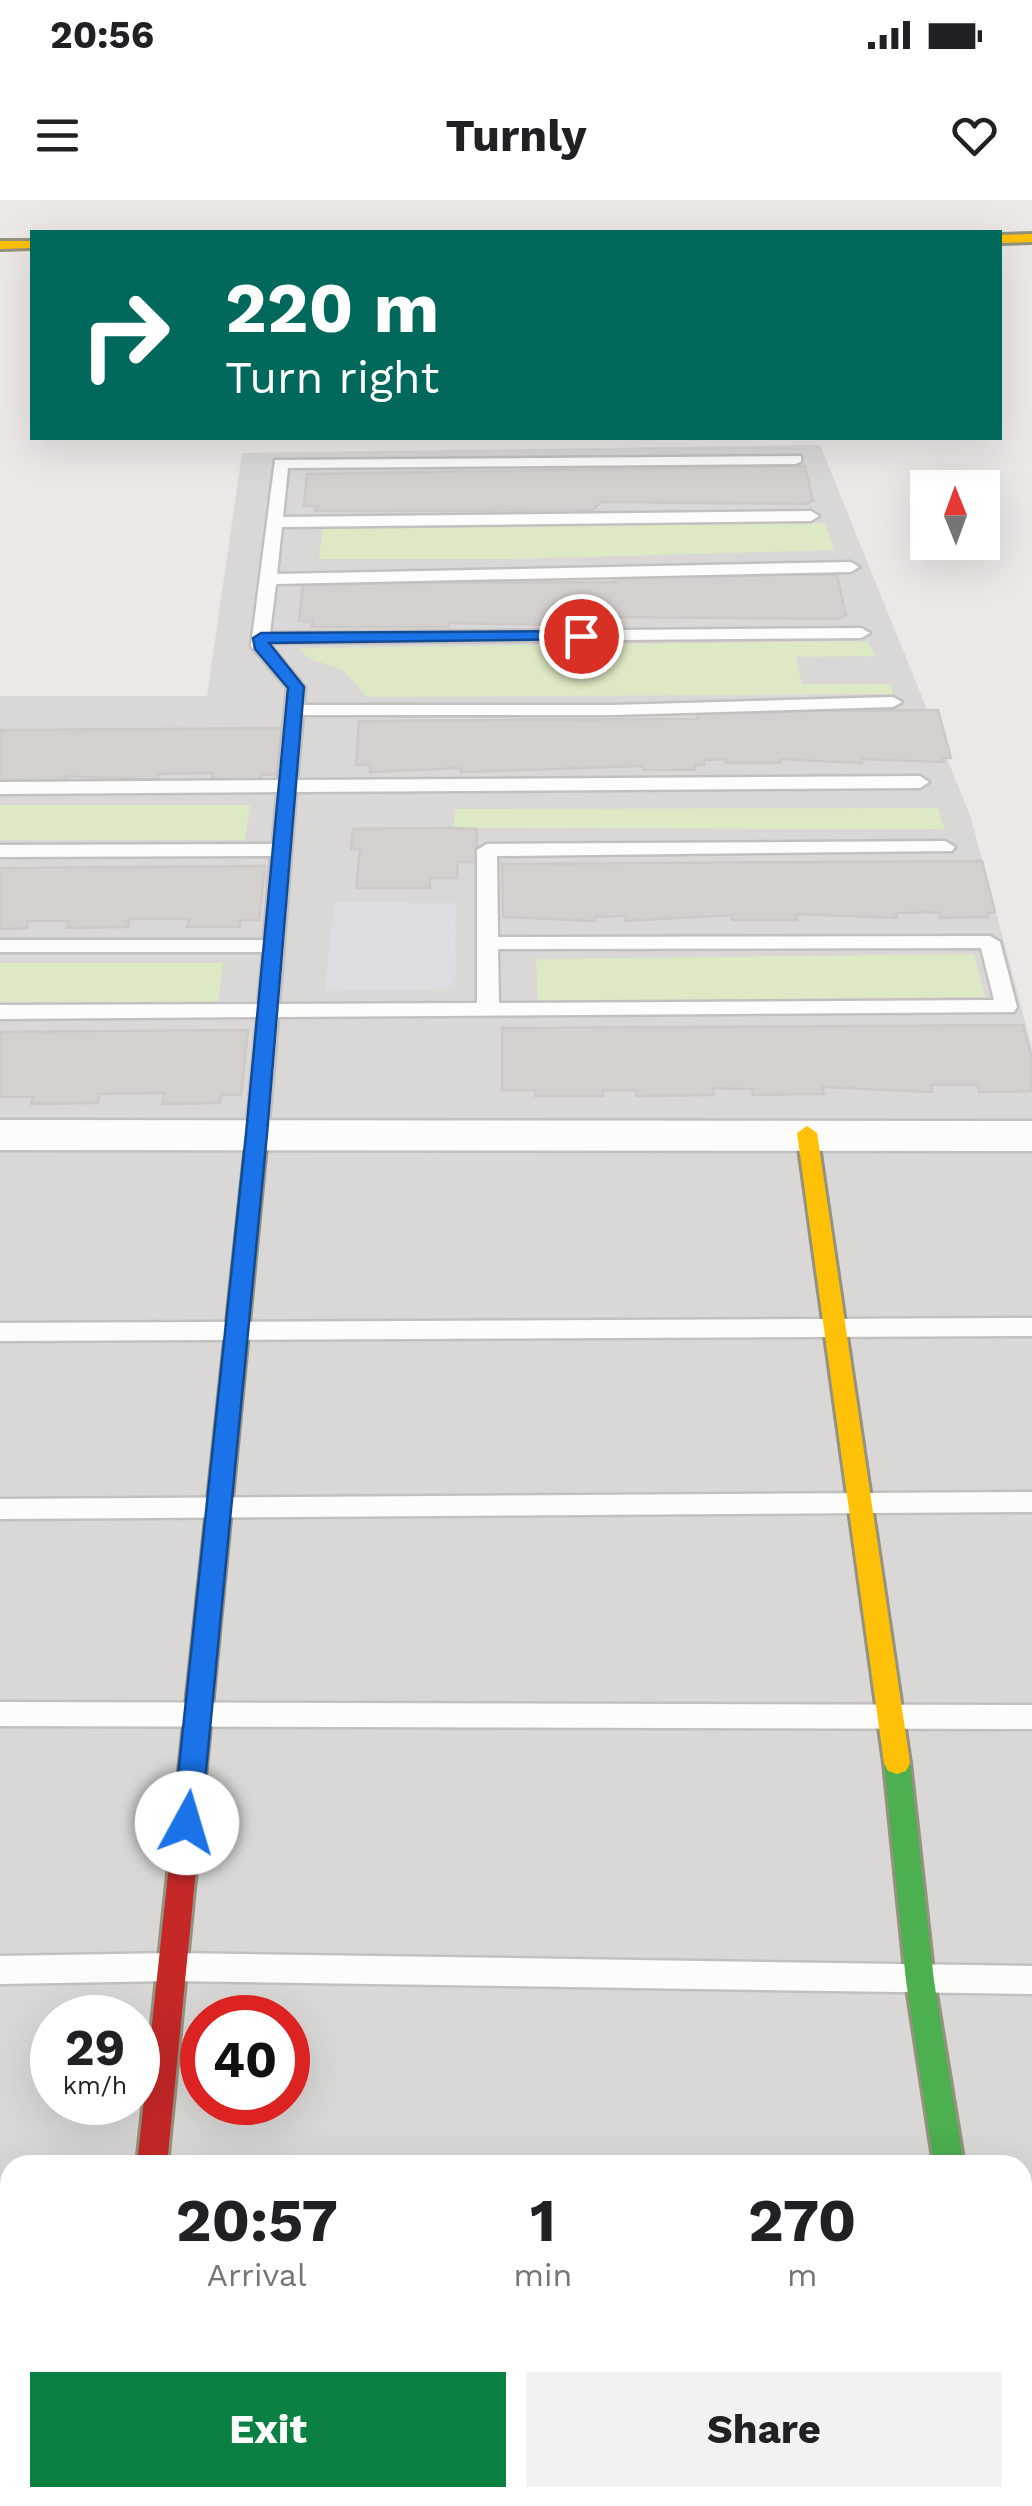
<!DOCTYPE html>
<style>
:root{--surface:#fff;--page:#f2f2f2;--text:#202124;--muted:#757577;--accent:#0b8043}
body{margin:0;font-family:"Work Sans",sans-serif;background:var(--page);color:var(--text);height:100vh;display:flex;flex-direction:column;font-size:38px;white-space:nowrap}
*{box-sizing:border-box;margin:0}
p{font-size:32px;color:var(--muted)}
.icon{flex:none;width:55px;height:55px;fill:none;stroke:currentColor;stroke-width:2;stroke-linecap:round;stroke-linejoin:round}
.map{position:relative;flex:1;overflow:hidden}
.side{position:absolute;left:0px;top:1955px;width:1032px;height:352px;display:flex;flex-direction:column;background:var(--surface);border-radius:30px 30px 0 0;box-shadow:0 10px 40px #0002}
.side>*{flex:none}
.banner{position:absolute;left:30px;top:30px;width:972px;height:210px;border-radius:0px;box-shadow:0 10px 40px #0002;background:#00695c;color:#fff;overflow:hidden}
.needle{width:65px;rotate:359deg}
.tools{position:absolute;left:910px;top:270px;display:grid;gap:20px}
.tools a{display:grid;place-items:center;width:90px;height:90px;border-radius:0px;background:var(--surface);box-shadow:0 10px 40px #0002;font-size:50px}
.speed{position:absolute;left:30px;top:1795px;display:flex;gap:20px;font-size:50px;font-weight:700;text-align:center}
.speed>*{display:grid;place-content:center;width:130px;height:130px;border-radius:50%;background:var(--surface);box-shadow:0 10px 40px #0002;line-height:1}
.speed small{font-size:25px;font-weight:400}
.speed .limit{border:15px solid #d22;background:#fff;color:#111}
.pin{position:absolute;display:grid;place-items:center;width:85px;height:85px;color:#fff;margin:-42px;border:5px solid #fff;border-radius:50%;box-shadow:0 2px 10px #0007}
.me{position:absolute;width:110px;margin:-55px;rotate:6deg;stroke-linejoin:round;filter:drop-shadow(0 0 8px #0008)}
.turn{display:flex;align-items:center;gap:35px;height:210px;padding:0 30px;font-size:45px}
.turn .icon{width:130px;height:130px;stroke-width:2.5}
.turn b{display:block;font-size:70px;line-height:85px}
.eta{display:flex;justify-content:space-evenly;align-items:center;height:170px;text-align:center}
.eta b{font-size:60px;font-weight:700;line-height:70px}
.primary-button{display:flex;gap:20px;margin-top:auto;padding:20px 30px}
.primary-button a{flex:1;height:115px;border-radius:0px;background:var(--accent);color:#fff;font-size:40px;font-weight:700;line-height:115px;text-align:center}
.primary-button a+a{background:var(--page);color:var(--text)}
.status{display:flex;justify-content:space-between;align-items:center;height:70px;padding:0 50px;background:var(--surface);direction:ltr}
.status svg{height:28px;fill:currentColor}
header{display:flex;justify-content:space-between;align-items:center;height:130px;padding:0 30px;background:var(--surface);font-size:45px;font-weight:700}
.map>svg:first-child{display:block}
</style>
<div class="status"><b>20:56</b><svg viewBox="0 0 49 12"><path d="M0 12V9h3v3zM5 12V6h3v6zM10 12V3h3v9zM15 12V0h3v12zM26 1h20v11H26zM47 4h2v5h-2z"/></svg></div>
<header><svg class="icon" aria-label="menu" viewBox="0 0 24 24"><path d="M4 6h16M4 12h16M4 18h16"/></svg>Turnly<svg class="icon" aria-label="heart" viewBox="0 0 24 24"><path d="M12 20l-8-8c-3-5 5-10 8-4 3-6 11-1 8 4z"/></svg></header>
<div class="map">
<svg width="1032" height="2306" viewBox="0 0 1032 2306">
<rect width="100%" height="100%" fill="#ebe8e6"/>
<path fill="#dad8d7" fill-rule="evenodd" d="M820,245L971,618L1032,848V2306H0V496H207L242,253ZM52,1818H138V1902H52ZM202,1818H288V1902H202ZM10,1965H1022V2298H10Z"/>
<g fill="#dde8c4">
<polygon points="825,323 834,350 515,359 319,359 323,329"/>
<polygon points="867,441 876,456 796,457 802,484 891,484 893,494 367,497 344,471 308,458 299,448"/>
<polygon points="0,605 250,605 245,640 0,640"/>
<polygon points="938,608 944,629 454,628 455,609"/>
<polygon points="974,754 985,797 538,802 536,759"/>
<polygon points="0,763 223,763 218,803 0,804"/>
</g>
<polygon fill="#dcdce1" points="334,702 456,703 455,789 325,791"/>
<g fill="#d4d0ce" stroke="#cec9c7" stroke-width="2.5">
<polygon points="805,266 813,301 806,304 601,302 593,310 393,311 315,311 317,306 304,306 307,274"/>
<polygon points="837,375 846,415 839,419 619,417 619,421 610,422 610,426 449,423 449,427 311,427 313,421 299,421 303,384 616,382 615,376"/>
<polygon points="938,510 951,558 943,558 944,562 861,559 862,563 780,559 781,563 726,563 726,559 704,560 704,565 695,565 695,570 643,570 643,566 461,572 461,568 370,572 371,565 356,565 359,521 698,519 697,512"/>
<polygon points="283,528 278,574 261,575 260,580 212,580 213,573 158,574 157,580 65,576 64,581 0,582 0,530"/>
<polygon points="454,628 477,629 476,662 458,662 457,678 430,678 430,688 356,688 360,649 351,649 353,629"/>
<polygon points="982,661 995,712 987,713 988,717 940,718 939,712 896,713 897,718 796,714 797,720 732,720 732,715 626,721 625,716 595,717 595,721 503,717 502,664"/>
<polygon points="265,666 259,720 240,720 240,727 187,727 189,719 129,719 128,727 67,728 68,721 28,721 27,728 0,729 0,668"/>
<polygon points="1023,825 1032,859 1031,891 979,892 978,885 931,885 932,892 822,887 824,894 753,895 752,889 713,888 714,895 636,896 636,890 603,890 603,896 535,896 535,890 502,890 502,828"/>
<polygon points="248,830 241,895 221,895 220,903 162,904 164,893 99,894 98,903 31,904 33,897 0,897 0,832"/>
</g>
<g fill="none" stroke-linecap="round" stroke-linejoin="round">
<g stroke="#c2c1c0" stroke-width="5">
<g id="lane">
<path d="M801,256V262L795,264L288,268L283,317L811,311L819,316L811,321L282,327L277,374L851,362L859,367L851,372L276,384L270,433L861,428L870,433L861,438L269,443L305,487L304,505H613L893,497L902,502L893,507L613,515H303L297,580L920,576L929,582L920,588L296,592L279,804L477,803V650L487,644L945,641L955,647L952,651L497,656L498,737L990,736L1000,742L1017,807L1014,812L278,817L268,935L257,942L246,935L257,817L0,819V805L258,804L263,752H0V740H264L271,656L0,657V645L273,644L277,592L0,594V582L278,580L287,488L251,446L275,260ZM981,748L994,800L499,803L498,749Z"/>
<polygon points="1032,1118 1032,1136 0,1141 0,1123"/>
<polygon points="1032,1292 1032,1312 0,1319 0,1299"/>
<polygon points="0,1502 1032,1505 1032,1529 0,1526"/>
<polygon points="173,1753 1032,1766 1032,1794 173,1781 0,1784 0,1756"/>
<rect x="1022" y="2012" width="10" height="34"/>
<rect x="0" y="2084" width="10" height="34"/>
</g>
</g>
<g stroke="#c2c1c0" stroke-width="5">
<g id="street">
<polygon points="0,920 1032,921 1032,951 0,950"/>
<polygon points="1022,2270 1032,2283 1032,2306 965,2306 964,2298 1022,2298"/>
<polygon points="82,2298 156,2298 155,2306 81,2306"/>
</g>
</g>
<g stroke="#95927e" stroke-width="6">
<g id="fast">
<polygon points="257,928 267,935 213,1496 209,1503 200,1507 191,1503 187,1496 247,935"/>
<polygon points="897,1552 906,1555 910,1563 934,1781 964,1965 934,1965 906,1781 884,1563 888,1555"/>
</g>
</g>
<g stroke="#95927e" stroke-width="6">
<g id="slow">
<polygon points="1032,34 1032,42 1000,43 1000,35"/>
<polygon points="0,41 32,41 32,48 0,49"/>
<polygon points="807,926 817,933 910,1563 906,1571 897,1574 888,1571 884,1563 797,933"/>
</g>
</g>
<g stroke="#95927e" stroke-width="6">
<polygon id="jam" points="200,1485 209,1489 213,1496 167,1965 137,1965 187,1496 191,1489"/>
</g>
<use href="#lane" fill="#fcfcfb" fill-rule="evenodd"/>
<use href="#street" fill="#fcfcfb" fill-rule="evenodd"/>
<use href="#fast" fill="#4caf50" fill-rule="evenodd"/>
<use href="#slow" fill="#ffc107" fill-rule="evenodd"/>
<use href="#jam" fill="#c62828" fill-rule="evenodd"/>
</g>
<polygon fill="#1a73e8" stroke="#114b97" stroke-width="2.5" points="581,431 589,436 586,439 269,443 304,487 267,934 201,1623 197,1631 177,1631 173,1623 246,934 288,488 255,449 253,438 261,433"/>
</svg>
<div class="tools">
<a><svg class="needle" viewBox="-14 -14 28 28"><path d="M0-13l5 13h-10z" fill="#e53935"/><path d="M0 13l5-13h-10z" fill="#757577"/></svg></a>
</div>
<div class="speed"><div>29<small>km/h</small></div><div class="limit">40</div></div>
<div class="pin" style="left:581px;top:436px;background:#d93025"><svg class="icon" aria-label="arrive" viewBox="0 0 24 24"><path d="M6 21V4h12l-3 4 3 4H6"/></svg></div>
<svg class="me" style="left:187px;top:1623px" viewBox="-20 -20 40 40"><circle r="19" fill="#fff"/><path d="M0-13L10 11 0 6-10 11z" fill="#1a73e8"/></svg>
<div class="banner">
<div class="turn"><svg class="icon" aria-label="right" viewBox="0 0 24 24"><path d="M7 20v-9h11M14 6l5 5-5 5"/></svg><div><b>220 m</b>Turn right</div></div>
</div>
<section class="side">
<div class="eta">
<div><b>20:57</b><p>Arrival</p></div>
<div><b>1</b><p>min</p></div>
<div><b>270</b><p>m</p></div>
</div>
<div class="primary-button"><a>Exit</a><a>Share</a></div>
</section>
</div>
